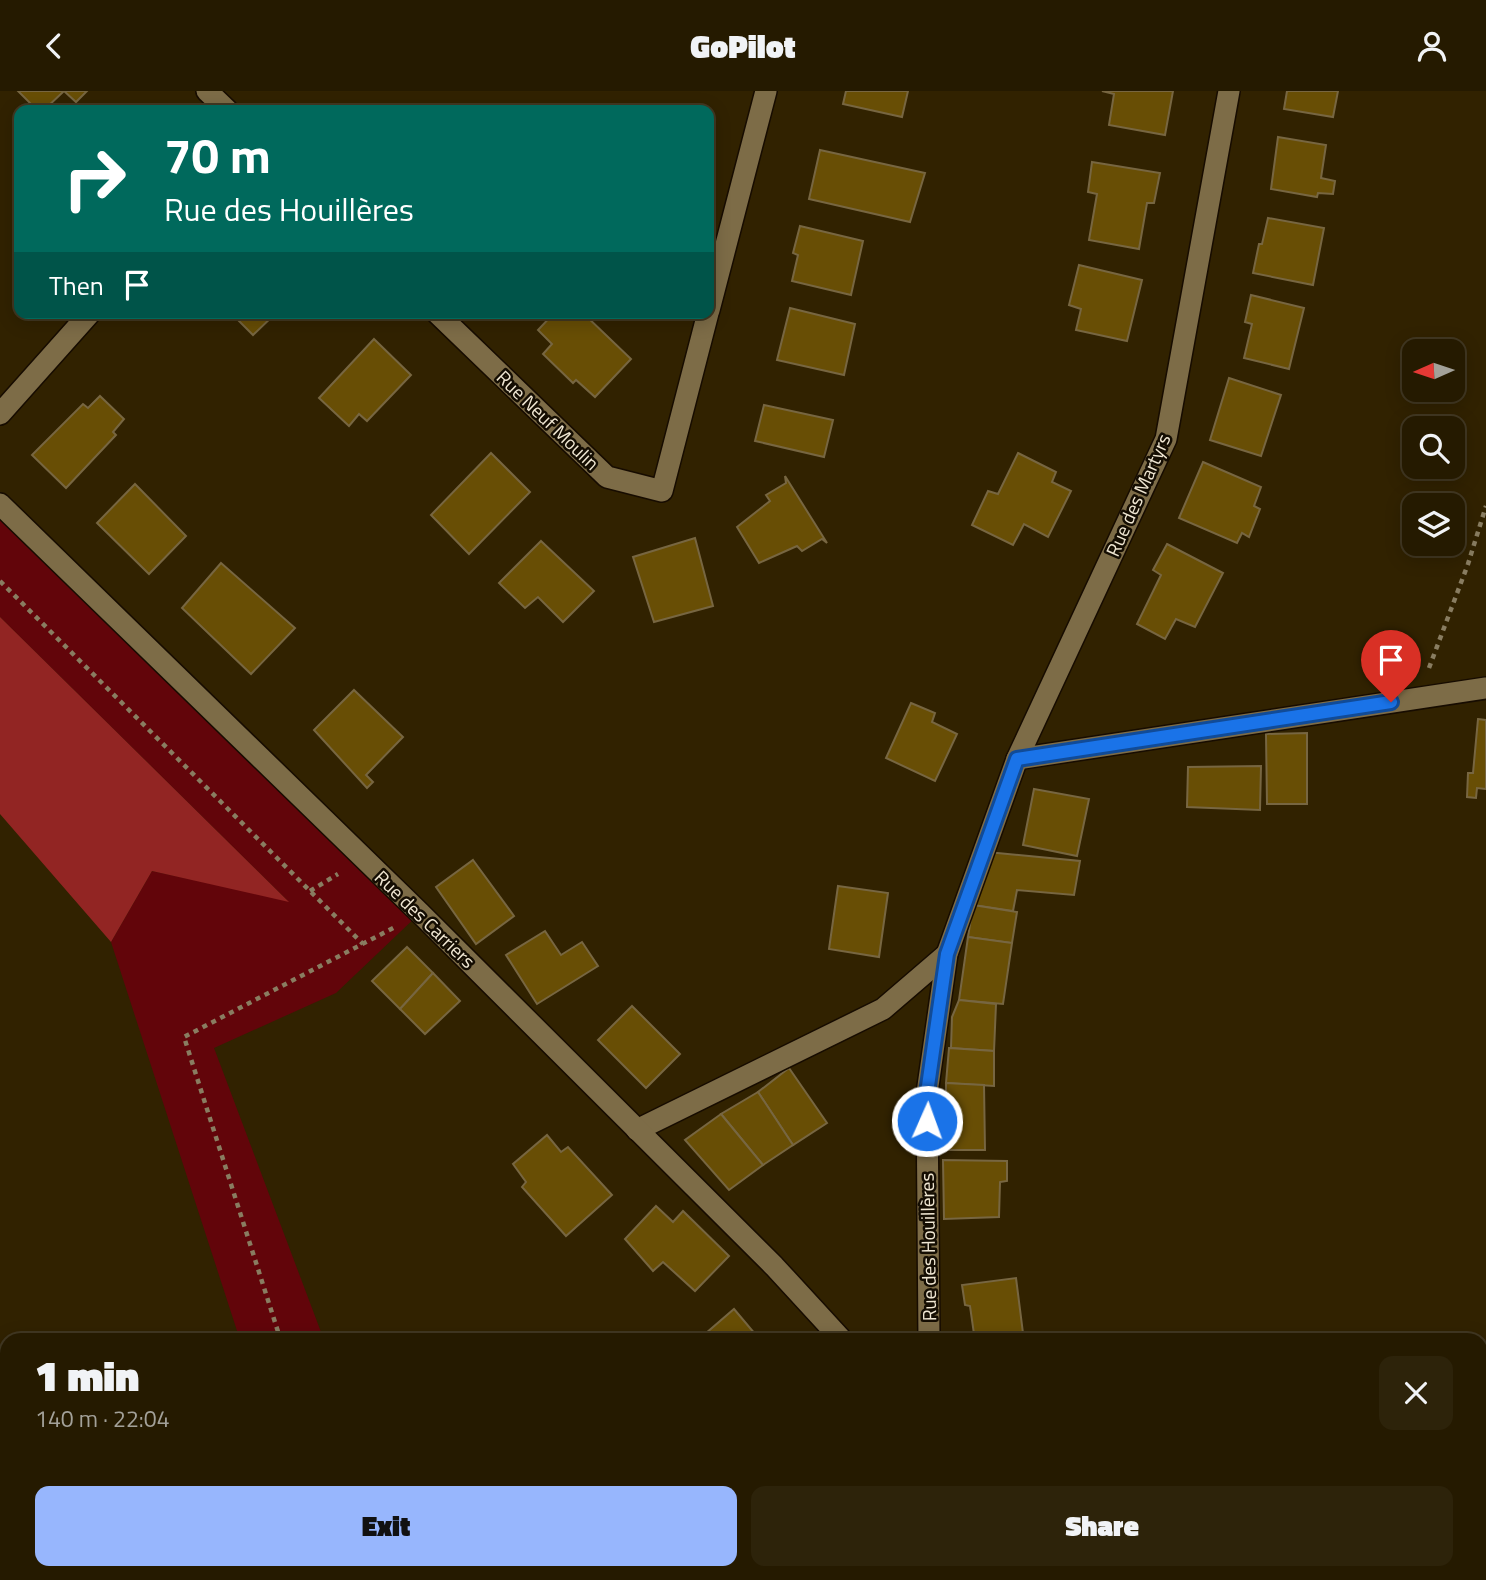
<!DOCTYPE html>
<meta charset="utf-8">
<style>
:root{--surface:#251a00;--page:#2d230a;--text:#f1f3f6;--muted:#a3a199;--line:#423822;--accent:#97b6fd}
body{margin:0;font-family:"Titillium Web",sans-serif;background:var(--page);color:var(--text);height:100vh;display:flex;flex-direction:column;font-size:26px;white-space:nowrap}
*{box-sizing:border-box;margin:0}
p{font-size:23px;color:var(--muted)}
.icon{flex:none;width:38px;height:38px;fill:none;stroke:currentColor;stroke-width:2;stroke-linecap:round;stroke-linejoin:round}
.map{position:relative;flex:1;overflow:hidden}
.drawer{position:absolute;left:0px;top:1242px;width:1488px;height:247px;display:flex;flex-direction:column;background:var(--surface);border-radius:21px 21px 0 0;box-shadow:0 4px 18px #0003,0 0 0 2px var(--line)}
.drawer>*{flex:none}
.banner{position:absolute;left:14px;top:14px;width:700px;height:214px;border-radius:14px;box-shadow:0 4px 18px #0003,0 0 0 2px var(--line);background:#00695c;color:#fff;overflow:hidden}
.needle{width:46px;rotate:267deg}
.tools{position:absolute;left:1402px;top:248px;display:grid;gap:14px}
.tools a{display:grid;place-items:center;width:63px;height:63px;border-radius:14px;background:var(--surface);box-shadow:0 4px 18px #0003,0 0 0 2px var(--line);font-size:35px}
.pin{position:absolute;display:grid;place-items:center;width:60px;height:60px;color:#fff;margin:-72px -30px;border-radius:50% 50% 50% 0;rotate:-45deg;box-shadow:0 0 7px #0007}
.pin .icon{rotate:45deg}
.me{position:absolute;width:77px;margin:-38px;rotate:2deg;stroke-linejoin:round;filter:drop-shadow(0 0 5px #0008)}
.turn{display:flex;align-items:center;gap:24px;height:147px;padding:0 35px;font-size:32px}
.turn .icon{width:91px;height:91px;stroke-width:2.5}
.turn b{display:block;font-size:49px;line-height:60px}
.then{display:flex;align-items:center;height:66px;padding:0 35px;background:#0003;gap:14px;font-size:26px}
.round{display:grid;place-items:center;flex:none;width:74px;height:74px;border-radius:14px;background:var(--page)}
.summary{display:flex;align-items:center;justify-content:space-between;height:119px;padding:0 35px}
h1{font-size:42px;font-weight:800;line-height:52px}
.action{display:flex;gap:14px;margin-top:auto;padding:14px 35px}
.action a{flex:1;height:80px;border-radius:14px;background:var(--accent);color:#111;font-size:28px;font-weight:800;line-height:80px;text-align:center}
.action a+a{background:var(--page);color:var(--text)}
header{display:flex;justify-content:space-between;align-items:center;height:91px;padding:0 35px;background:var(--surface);font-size:32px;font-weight:800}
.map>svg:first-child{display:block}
</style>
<header><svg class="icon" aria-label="back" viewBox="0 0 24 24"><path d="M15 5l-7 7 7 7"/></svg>GoPilot<svg class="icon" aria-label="person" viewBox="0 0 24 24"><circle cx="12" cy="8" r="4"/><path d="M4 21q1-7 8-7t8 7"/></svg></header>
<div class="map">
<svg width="1486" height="1489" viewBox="0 0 1486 1489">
<rect width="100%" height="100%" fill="#312200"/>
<polygon fill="#62050a" points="0,413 420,822 336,902 214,957 324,1249 240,1249 111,851 152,780 287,809 0,526"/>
<g fill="#922523">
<polygon points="0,526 289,811 152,780 111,851 0,723"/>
<polygon points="382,1482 658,1482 663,1489 379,1489"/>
</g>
<g fill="#684e05" stroke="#776641" stroke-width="2">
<polygon points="18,0 87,0 76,11 64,0 44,19 37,19"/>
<polygon points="846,0 908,0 902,26 843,13"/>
<polygon points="1102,0 1173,0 1165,44 1109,34 1114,3"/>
<polygon points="1287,0 1338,0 1333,26 1284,18"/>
<polygon points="1278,46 1326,54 1321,87 1335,90 1333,103 1318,102 1317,106 1271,98"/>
<polygon points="820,59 925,82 910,131 809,108"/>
<polygon points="1092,71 1160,82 1154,112 1147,112 1139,158 1089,149 1097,103 1088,101"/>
<polygon points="1268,127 1324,137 1313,194 1253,182 1259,153 1262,153"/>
<polygon points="800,135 863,150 851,204 792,190 798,164 793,162"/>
<polygon points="1079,174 1142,189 1127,250 1076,239 1081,218 1069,214"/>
<polygon points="1251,204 1304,217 1289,278 1244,267 1252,233 1245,231"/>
<polygon points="790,217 855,233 844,284 777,269"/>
<polygon points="231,222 276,222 253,244"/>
<polygon points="554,222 583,222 631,268 595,306 576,289 573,292 543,263 552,253 538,239"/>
<polygon points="374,248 411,284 367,330 359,323 349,335 319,307"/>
<polygon points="1229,287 1281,304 1261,365 1210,349"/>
<polygon points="100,305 124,328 113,341 116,344 66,397 32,364 83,313 88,317"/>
<polygon points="764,314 833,329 824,366 755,350"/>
<polygon points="491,362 530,401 469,463 431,424"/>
<polygon points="1018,362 1056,381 1052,391 1071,400 1048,446 1024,433 1013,454 972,434 988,400 998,403"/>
<polygon points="1203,371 1261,396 1254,415 1260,418 1249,446 1242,442 1237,452 1179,427"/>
<polygon points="785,385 827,452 822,448 802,460 797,455 759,472 737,436 770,410 766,404 786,392"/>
<polygon points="135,393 186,445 149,483 97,432"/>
<polygon points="695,447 713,515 654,531 633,466"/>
<polygon points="541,450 594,500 563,531 538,506 525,517 499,492"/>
<polygon points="1167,453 1223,482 1195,536 1176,528 1165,548 1137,533 1161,484 1153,479"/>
<polygon points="221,472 295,537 251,583 182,517"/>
<polygon points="354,599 403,646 366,684 373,691 367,697 314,639"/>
<polygon points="911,612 935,622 932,631 957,643 935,690 886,667"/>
<polygon points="1478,628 1486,629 1486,698 1477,697 1476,707 1467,706 1468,682 1473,682"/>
<polygon points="1307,642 1307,713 1267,713 1266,643"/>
<polygon points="1261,675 1260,719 1187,716 1188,676"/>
<polygon points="1034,698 1089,708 1077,765 1023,754"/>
<polygon points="987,761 1080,770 1074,804 1017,799 1013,820 973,814"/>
<polygon points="473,769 514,825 476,853 436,796"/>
<polygon points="838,795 888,802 879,866 829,858"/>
<polygon points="973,814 1017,821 1012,852 968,846"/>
<polygon points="545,840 561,864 582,851 598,875 537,913 506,864"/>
<polygon points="968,846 1012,852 1003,913 959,909"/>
<polygon points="407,856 433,882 400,918 372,890"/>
<polygon points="433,882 460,910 425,943 400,918"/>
<polygon points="959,909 996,913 994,960 951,957 952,926"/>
<polygon points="632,915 680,963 646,997 598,949"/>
<polygon points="949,957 994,960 994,995 946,992"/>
<polygon points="789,977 827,1032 793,1054 758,1001"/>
<polygon points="946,992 984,994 985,1059 946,1059"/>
<polygon points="758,1001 793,1054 763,1074 721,1023"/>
<polygon points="721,1023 763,1074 729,1099 685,1049"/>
<polygon points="547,1044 561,1061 568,1056 612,1104 566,1145 522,1096 526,1091 513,1073"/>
<polygon points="943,1069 1007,1070 1007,1090 1000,1091 999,1126 944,1128"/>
<polygon points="656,1115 673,1131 683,1120 729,1165 695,1200 663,1171 653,1180 625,1148"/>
<polygon points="1016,1187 1024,1250 975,1250 970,1215 965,1214 962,1194"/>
<polygon points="734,1218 761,1250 698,1250 698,1249"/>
</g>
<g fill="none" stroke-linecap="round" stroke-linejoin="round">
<g stroke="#170c00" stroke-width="24">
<g id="street">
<polyline points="207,0 227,19"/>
<polyline points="709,219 766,0"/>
<polyline points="437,222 607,386 662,400 708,222"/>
<polyline points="0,323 90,222"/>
<polyline points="1017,668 1486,597"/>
<polyline points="637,1039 883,918 947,863"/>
<polyline points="929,1250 927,1002 947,863 1017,668 1166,348 1229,0"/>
</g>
</g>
<g stroke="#170c00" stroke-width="24">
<g id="secondary">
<polyline points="0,413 420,822 774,1175 843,1250"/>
<polyline points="972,1482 974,1489"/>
</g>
</g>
<g stroke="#897d61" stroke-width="4.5" stroke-dasharray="5 5" stroke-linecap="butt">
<polyline points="0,490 363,853"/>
<polyline points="1429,577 1468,473 1486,415"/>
<polyline points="310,800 338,783"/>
<polyline points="281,1250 184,946 395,836"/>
<polyline points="356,1482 359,1489"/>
</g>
<use href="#street" stroke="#7d6c47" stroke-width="21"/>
<use href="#secondary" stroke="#7d6c47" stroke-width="21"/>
</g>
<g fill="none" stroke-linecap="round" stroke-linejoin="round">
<g stroke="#114b97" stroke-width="18">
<polyline id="route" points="927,1030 927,1002 947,863 1017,668 1391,611"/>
</g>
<use href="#route" stroke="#1a73e8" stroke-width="12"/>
</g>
<g text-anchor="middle" stroke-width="5" stroke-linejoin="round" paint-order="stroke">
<g font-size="19" fill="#f0e7d3" stroke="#140d02">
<text transform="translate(548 329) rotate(44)" y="7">Rue Neuf Moulin</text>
<text transform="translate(1138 404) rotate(-66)" y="7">Rue des Martyrs</text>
<text transform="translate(425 828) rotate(44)" y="7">Rue des Carriers</text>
<text transform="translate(928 1156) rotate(-91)" y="7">Rue des Houillères</text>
</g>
</g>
</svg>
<div class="tools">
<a><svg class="needle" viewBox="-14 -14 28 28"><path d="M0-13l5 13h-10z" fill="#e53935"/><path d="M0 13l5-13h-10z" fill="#a3a199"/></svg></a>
<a><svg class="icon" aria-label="search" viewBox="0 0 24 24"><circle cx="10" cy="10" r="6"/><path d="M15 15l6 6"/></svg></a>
<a><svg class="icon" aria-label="layers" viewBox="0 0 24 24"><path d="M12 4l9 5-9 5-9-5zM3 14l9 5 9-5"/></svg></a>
</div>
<div class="pin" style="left:1391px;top:611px;background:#d93025"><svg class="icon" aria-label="arrive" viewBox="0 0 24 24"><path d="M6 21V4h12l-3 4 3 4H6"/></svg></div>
<svg class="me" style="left:927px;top:1030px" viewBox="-20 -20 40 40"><circle r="17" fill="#1a73e8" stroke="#fff" stroke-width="3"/><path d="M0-11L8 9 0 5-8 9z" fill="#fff"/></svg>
<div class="banner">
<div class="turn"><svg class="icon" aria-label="right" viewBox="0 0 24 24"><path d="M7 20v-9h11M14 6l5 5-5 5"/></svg><div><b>70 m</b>Rue des Houillères</div></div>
<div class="then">Then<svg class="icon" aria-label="arrive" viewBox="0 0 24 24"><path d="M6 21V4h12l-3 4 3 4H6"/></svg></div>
</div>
<section class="drawer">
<div class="summary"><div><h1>1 min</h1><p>140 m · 22:04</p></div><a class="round"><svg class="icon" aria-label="close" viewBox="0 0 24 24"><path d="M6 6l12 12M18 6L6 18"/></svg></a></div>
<div class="action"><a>Exit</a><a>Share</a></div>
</section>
</div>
